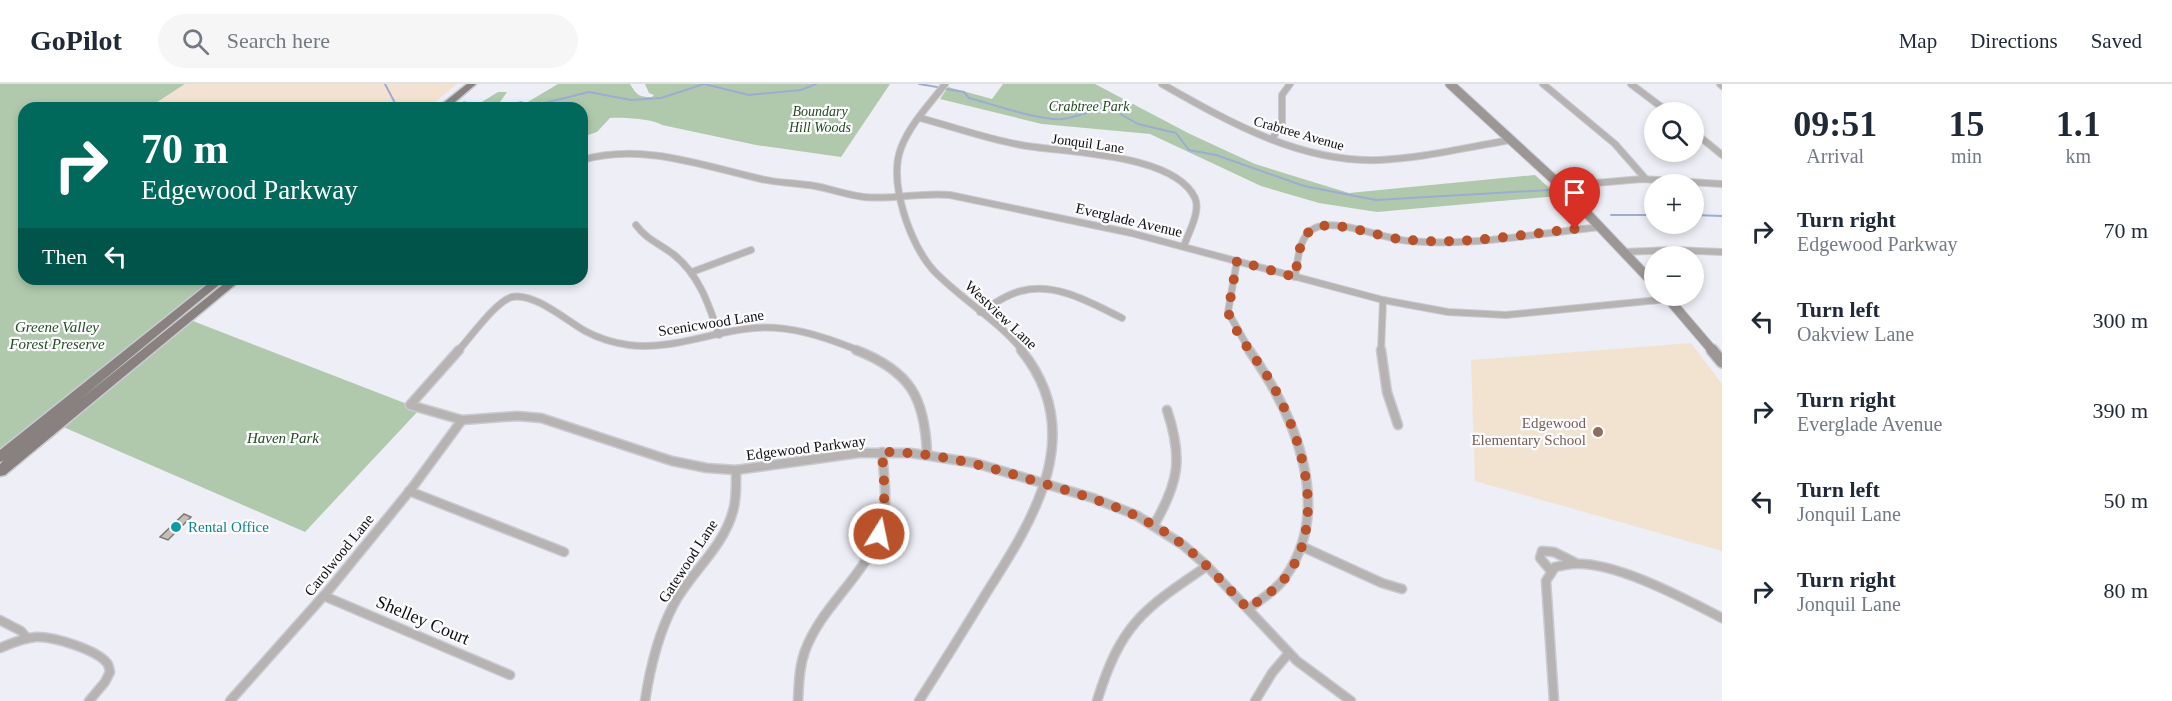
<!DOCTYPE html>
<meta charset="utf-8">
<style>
:root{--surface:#fff;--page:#f6f6f7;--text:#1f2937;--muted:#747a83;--line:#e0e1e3}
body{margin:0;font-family:"Times New Roman",serif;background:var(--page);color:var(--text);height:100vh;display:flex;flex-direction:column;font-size:22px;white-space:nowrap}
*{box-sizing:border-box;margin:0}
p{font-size:20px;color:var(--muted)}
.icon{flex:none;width:33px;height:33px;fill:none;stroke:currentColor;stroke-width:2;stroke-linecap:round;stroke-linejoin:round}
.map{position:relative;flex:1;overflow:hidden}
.sheet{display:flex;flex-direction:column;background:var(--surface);width:450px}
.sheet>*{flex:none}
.guide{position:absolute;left:18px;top:18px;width:570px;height:183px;border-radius:18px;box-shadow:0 3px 9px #0003;background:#00695c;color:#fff;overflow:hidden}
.tools{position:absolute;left:1644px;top:18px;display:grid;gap:12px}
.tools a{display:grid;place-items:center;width:60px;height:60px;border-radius:50%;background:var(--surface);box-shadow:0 3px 9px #0003;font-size:30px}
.pin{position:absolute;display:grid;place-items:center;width:51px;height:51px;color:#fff;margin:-62px -26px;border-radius:50% 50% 50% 0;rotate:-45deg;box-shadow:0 0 6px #0007}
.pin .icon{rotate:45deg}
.me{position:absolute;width:66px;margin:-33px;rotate:10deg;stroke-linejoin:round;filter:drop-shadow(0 0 4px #0008)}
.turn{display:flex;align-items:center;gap:21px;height:126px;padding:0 24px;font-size:27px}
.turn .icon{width:78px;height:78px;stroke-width:2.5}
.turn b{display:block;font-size:42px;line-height:51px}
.then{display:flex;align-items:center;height:57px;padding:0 24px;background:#0003;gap:12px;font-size:22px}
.eta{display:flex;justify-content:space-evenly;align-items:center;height:102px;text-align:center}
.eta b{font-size:36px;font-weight:700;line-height:42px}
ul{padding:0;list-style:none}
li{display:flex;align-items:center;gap:18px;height:90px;padding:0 24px}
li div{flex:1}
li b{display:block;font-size:22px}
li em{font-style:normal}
header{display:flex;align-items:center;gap:36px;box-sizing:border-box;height:84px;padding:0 30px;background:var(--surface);border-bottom:2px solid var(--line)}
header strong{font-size:28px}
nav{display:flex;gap:33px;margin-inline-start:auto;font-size:21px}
.search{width:420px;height:54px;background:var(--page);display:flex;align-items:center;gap:15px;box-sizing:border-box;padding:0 21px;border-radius:33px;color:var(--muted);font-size:22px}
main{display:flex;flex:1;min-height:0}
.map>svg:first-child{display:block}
</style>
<header>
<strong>GoPilot</strong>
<div class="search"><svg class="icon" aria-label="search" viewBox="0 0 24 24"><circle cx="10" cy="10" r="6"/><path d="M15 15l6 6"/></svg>Search here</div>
<nav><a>Map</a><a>Directions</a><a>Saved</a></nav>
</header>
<main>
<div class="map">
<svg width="1722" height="617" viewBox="0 0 1722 617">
<rect width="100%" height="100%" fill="#eeeef6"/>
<polygon fill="#f3e2d1" points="185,0 457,0 428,24 148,24"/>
<polygon fill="#f2e3d0" points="1691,259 1722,300 1722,467 1475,397 1471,276"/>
<g fill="#b0c9ad">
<polygon points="0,0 185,0 148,24 24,24 24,195 217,195 0,372"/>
<path d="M558,0H630C637,11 638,13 652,13L654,11L649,9L645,0H890L841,73L756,61L662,41C654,35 621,33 610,34L597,48L582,53V24H453L464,17L477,21L498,8H507L500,18L501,22L521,17L526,19Z"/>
<polygon points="1003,0 1095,0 1190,50 1255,80 1349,109 1535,91 1558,112 1377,128 1319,119 1261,102 1150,50 1042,40 940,15 948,3 992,15"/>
<polygon points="193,237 420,325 305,448 61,342"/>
</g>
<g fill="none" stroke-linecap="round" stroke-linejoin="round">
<g stroke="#9cadd1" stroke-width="2">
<polyline points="385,0 395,19"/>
<polyline points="919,0 937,3"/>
<path d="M946,5L964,8L969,14C993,20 1039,37 1062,35C1078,33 1092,26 1108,23L1138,40L1176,49L1189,66L1216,71L1304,102L1376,116L1549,106"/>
<polyline points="400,22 402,24"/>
<polyline points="508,24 524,24 589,8 631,16 661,14 704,0 749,11 801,6 816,0"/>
<polyline points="1611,131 1654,131"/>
<polyline points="1694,131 1722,132"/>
</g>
</g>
<polygon fill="#c3beb8" stroke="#7e7973" stroke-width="1.5" points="184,430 191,433 168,456 160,453"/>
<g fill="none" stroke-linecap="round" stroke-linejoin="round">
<g stroke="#cacad1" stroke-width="8">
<g id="street-far1">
<path d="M945,0C930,20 910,40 901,64C888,98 910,161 934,187C962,216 998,236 1023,267"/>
<path d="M1162,0C1229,38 1300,79 1380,76C1424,74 1467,63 1511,56"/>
<polyline points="1543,0 1615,60 1644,93"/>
<polyline points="1631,0 1668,28"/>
<polyline points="1720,0 1722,2"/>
<path d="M920,34C954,43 987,55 1021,61C1065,69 1174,69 1195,114C1201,128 1188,149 1184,162"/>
<polyline points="1694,48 1722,71"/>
<polyline points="1272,55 1282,39 1282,11 1290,0"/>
<path d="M582,76C644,59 700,81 761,95C778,99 797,99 815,102C831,105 847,111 864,113C893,116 921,108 950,111L1131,149L1383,216L1448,228L1506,231L1669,215"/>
<polyline points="1561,102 1642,95 1722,100"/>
<path d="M636,141C646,155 660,160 673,170C699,190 709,221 719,251"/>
<polyline points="1624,168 1673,166 1722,168"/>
<polyline points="1237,177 1228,228 1250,267"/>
<polyline points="692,188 751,166"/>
<path d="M1295,193C1298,177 1298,152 1315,144C1338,134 1384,155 1409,157C1473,163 1538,149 1601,143"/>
<path d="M980,228C993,221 1006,210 1021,207C1057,198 1091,219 1122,234"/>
<path d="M458,267C470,254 496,217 512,213C534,208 567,237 585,247C598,254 614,259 629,261C669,266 706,250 745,245C785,239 823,252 860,267"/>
<polyline points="1381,267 1383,216"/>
</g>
</g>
<g stroke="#cacad1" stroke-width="11">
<g id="street">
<polyline points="459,266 410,321 462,336 517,332 541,334 672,377 707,384 736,386 859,369 911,369 975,379 1093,414 1136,431 1183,461 1207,482 1297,577 1351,617"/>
<path d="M856,266C910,287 925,313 927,370"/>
<polyline points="1381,266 1387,308 1398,341"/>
<polyline points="409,407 564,468"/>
<path d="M1154,441C1179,398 1183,374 1167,326"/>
<polyline points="1303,463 1382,499 1402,505"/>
<polyline points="1551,487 1540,474 1542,467 1554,468 1574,478"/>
<polyline points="324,512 510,591"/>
<path d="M1248,525C1261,515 1277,506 1286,492C1335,421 1293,328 1249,266"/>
<polyline points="0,536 21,547 27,554"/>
<path d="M0,564C12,559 23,554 36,553C53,552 97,566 107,579C109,581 109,585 110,588L105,598L89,617"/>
<polyline points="230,617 328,507 412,404 462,336"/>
<path d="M645,617C650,584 658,550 674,520C691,488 723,464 733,427C737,414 736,399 736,386"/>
<path d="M798,617C799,600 799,583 805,567C822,520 869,490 882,441C888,418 884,392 882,368"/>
<path d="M919,617C942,581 965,544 987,508C1035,433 1088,348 1021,266"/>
<path d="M1097,617C1121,540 1142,526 1207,482"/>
<polyline points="1255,617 1272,589 1289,569"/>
<path d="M1554,617L1546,497L1555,483C1561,482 1568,480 1573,480C1615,477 1685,515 1722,534"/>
</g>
</g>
<g stroke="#cacad1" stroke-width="11">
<g id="secondary-far1">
<polyline points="1450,0 1561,102 1654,200"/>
<polyline points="1666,212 1713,267"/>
</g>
</g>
<g stroke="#cacad1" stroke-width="14">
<polyline id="secondary" points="1712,266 1722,278"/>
</g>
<g stroke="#cacad1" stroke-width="3">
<g id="primary">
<polygon points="467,0 476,0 448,24 437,24"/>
<polygon points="214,195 226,195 78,317 230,195 242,195 5,391 0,392 0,380 3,377 0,378 0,366"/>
</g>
</g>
<use href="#street-far1" stroke="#b7b3b2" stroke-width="6"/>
<use href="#street" stroke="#b7b3b2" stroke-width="8"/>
<use href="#secondary-far1" stroke="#9c9695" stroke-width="9"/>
<use href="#secondary" stroke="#9c9695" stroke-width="11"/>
<use href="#primary" fill="#888180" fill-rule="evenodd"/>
</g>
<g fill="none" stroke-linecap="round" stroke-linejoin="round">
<path stroke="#b9522b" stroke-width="10" stroke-dasharray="0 18" d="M879,450C887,423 884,395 882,368C937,368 987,382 1038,398C1090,413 1140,427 1183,461C1207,480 1227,503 1248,525C1260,515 1276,506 1286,493C1328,438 1302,353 1271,298C1257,275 1237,253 1228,228L1237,177L1295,193C1298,177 1298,151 1315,144C1334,135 1378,153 1400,155C1457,162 1518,151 1575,145"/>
</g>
<circle fill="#8d6e63" stroke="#fcfcfe" stroke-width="2" cx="1598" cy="348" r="6"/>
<circle fill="#0f9aa8" stroke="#fcfcfe" stroke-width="2" cx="176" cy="443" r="6"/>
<g text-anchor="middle" stroke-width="4.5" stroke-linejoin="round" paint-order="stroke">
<g font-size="14" font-style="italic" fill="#224b1f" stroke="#fcfcfe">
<text x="1089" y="27">Crabtree Park</text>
<text x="820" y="32">Boundary<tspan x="820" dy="16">Hill Woods</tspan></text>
</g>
<g font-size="14" fill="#0f0f11" stroke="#fcfcfe">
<text transform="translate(1299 49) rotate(16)" y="5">Crabtree Avenue</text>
<text transform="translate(1088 59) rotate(8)" y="5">Jonquil Lane</text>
</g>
<g font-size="15" fill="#0f0f11" stroke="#fcfcfe">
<text transform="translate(1129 136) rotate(13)" y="5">Everglade Avenue</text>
<text transform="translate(1001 231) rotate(43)" y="5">Westview Lane</text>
<text transform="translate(711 239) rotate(-9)" y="5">Scenicwood Lane</text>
<text transform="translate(806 364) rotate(-7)" y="5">Edgewood Parkway</text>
<text transform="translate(339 471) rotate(-51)" y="5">Carolwood Lane</text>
<text transform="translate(688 477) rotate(-57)" y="5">Gatewood Lane</text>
</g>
<g font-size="15" font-style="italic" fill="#224b1f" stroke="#fcfcfe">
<text x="57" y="248">Greene Valley<tspan x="57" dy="17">Forest Preserve</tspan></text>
<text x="283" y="359">Haven Park</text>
</g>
<g font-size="15" fill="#785e54" stroke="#fcfcfe" text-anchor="end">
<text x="1586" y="344">Edgewood<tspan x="1586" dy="17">Elementary School</tspan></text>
</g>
<g font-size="15" fill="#0d838f" stroke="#fcfcfe" text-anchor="start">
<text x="188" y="448">Rental Office</text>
</g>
<g font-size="18" fill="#0f0f11" stroke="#fcfcfe">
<text transform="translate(423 536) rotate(23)" y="6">Shelley Court</text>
</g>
</g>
</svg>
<div class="tools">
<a><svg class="icon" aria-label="search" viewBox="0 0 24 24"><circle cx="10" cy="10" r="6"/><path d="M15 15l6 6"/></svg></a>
<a>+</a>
<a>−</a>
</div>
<div class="pin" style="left:1575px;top:145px;background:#d93025"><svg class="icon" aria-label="arrive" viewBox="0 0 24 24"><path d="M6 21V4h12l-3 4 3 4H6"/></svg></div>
<svg class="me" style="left:879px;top:450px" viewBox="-20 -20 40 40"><circle r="17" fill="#b9522b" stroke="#fff" stroke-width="3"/><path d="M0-11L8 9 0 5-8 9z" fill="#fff"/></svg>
<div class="guide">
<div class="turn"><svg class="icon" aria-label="right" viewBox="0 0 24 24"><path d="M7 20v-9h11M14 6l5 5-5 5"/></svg><div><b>70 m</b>Edgewood Parkway</div></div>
<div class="then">Then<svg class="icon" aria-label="left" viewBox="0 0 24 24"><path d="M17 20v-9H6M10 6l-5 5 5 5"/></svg></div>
</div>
</div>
<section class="sheet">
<div class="eta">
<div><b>09:51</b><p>Arrival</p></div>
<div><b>15</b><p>min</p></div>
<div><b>1.1</b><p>km</p></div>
</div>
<ul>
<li><svg class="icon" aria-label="right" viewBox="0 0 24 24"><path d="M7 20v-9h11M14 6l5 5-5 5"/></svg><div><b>Turn right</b><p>Edgewood Parkway</p></div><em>70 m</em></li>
<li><svg class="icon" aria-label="left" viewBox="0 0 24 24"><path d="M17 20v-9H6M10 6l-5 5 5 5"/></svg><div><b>Turn left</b><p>Oakview Lane</p></div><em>300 m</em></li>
<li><svg class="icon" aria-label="right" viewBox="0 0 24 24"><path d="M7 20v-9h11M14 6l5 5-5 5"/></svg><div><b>Turn right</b><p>Everglade Avenue</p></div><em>390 m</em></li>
<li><svg class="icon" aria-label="left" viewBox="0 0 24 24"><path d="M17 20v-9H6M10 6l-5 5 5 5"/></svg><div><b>Turn left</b><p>Jonquil Lane</p></div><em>50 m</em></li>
<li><svg class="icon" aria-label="right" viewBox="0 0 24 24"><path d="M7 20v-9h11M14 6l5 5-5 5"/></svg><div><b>Turn right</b><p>Jonquil Lane</p></div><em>80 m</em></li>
</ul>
</section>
</main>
